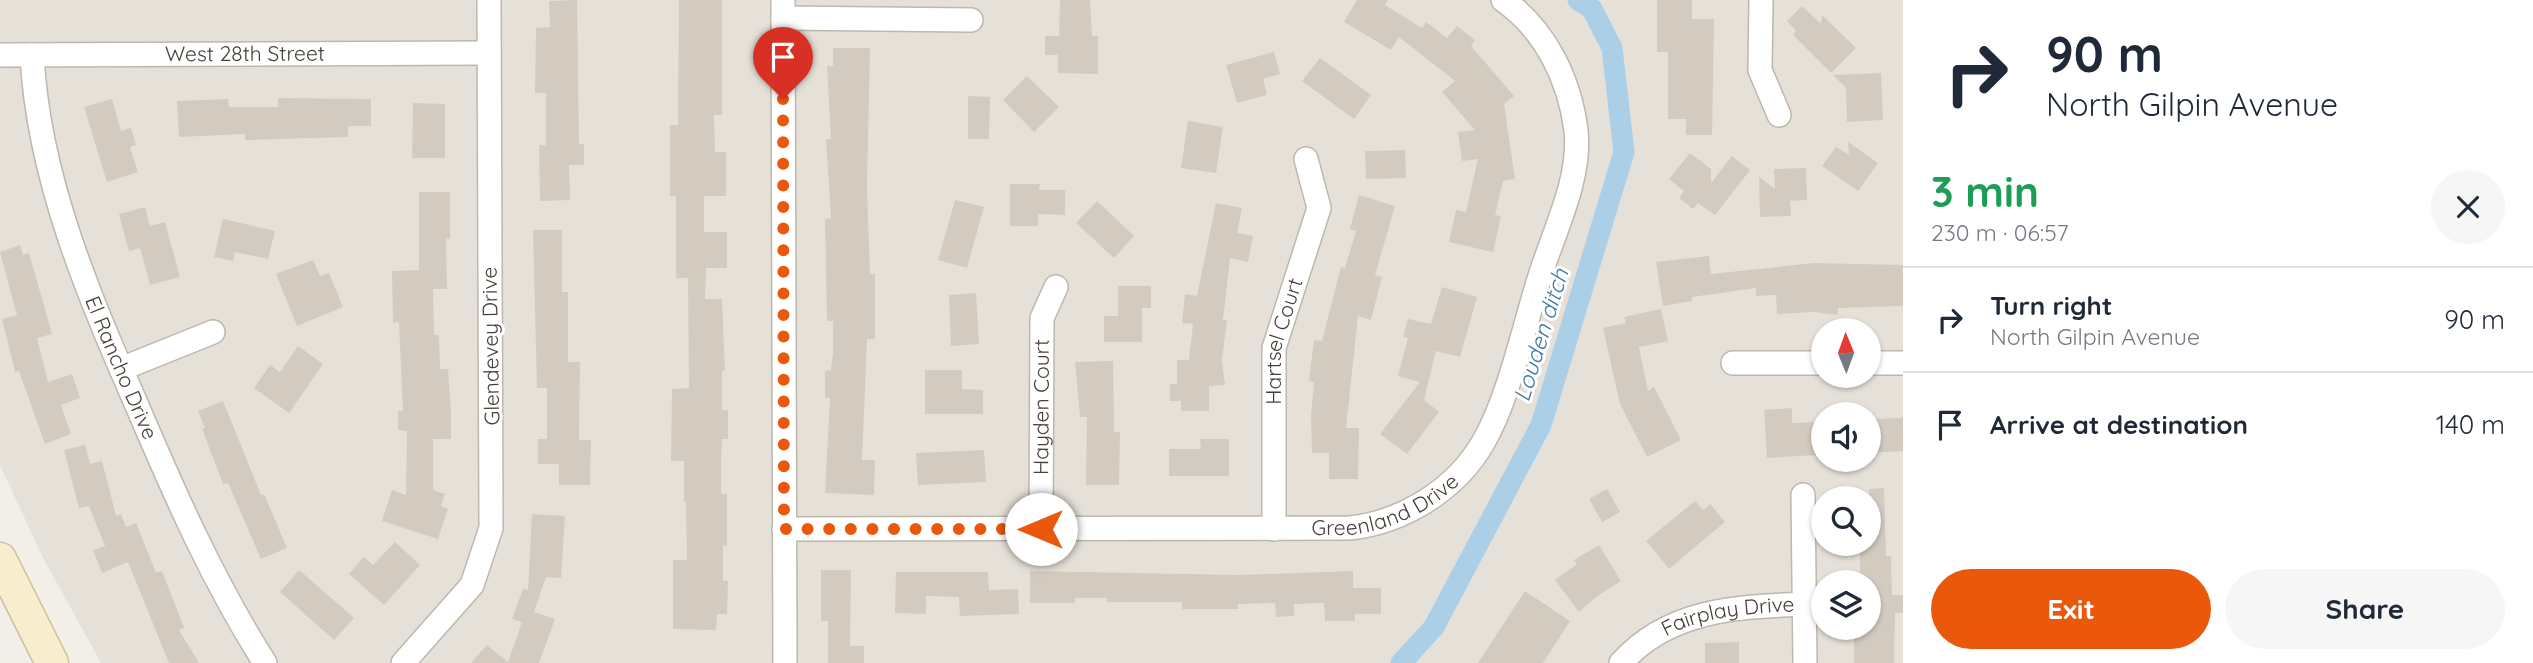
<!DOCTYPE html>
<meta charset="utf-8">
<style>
:root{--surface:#fff;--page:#f6f6f7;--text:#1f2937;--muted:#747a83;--line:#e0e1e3;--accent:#ea580c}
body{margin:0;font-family:Quicksand,sans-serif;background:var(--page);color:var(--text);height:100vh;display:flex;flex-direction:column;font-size:26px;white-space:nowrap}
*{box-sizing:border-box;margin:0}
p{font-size:23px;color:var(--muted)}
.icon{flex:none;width:38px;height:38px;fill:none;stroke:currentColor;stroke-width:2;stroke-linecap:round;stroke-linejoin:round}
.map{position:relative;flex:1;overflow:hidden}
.side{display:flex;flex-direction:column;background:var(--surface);width:630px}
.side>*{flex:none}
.banner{background:#fff;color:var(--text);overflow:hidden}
.needle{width:46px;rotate:359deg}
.fabs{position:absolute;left:1811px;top:318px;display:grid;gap:14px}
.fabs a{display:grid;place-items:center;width:70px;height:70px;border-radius:50%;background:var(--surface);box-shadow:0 2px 5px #0004;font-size:35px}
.pin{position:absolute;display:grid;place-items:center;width:60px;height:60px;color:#fff;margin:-72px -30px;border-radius:50% 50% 50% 0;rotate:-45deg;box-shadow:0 0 7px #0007}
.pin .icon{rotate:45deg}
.me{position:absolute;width:77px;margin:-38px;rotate:270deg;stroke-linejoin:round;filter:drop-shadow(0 0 5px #0008)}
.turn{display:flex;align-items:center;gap:24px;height:147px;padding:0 28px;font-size:32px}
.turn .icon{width:91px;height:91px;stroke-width:2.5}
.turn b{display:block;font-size:49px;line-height:60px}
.round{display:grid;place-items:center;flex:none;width:74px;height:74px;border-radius:37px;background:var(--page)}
.overview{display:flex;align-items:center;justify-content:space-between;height:119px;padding:0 28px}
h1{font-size:42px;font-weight:700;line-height:52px;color:#1e9e55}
.primary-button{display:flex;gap:14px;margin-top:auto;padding:14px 28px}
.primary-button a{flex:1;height:80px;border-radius:42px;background:var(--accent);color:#fff;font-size:28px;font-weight:700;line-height:80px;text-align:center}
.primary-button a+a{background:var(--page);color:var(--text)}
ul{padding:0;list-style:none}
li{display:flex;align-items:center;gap:21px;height:105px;padding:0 28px;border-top:2px solid var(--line)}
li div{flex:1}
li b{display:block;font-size:26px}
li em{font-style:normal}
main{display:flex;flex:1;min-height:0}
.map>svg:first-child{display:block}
</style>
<main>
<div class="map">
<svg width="1903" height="663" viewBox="0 0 1903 663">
<rect width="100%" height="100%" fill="#f2efe9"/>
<path fill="#e6e1d8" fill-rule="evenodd" d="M0,0H1903V663H101L42,556L0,465ZM1824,331H1869V376H1824ZM1824,415H1869V460H1824ZM1824,499H1869V544H1824ZM1824,583H1869V628H1824Z"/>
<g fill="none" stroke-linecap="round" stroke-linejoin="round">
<polyline stroke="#accfe8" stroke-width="21" points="1401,663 1434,627 1541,425 1624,152 1612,48 1592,9 1578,0"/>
</g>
<g fill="#d3cbc0">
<polygon points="577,0 579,144 584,144 584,165 569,165 570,200 540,201 539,145 546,145 546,93 535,93 536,28 550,27 549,1"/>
<polygon points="679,0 722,0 722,115 714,115 715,152 726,152 726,196 704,196 704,232 727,232 727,268 706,268 705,299 722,299 725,371 722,371 722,410 728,410 728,439 722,439 721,461 721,494 727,494 727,546 723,546 723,581 728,581 727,614 717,614 716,630 673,629 673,560 687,560 686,502 684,502 684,461 671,461 672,389 689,388 688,278 676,278 676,196 670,196 670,125 678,125"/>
<polygon points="1060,0 1090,0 1092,36 1098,36 1098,74 1058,73 1058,55 1045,55 1045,36 1059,36"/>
<polygon points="1357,0 1388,0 1385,5 1422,28 1426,22 1447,38 1457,26 1475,40 1471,46 1514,96 1504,104 1515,179 1503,181 1495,215 1501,216 1493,252 1449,242 1456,210 1466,212 1478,159 1462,161 1458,132 1475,130 1442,92 1455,81 1399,37 1391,50 1344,22"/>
<polygon points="1657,0 1692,0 1692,19 1714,19 1712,135 1686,135 1686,119 1668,119 1668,52 1657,52"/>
<polygon points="1802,6 1821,24 1822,15 1856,48 1831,73 1793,35 1796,31 1787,21"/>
<polygon points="833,48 870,48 867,188 870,274 875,274 875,339 867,339 862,460 875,460 874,495 825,493 830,398 825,398 825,371 831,370 833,353 833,321 827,321 825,219 831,218 826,139 831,139 827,66 833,66"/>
<polygon points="1274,52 1280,74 1263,79 1267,95 1237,103 1226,65"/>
<polygon points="1320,58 1371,95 1354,119 1302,81"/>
<polygon points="1881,73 1883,120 1847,122 1846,88 1833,75"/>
<polygon points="1027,76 1059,107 1034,132 1003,100"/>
<polygon points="968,96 990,97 989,139 968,139"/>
<polygon points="278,98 371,99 371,126 348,126 348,137 245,140 245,134 179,137 177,101 228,99 229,107 278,107"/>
<polygon points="112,99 121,131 131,128 136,145 130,147 138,172 107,182 84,107"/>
<polygon points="413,103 445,104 445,158 412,158"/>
<polygon points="1188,121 1223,127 1216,173 1181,168"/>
<polygon points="1848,142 1878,163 1858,191 1822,166 1836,147 1849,155"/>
<polygon points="1405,150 1406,178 1366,179 1365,151"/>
<polygon points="1690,153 1711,169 1711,183 1732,156 1750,170 1715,215 1698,203 1693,209 1679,198 1684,191 1669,179"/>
<polygon points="1806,168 1807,200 1790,201 1791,216 1760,217 1759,177 1775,189 1774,169"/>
<polygon points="1010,184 1040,184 1039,190 1065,190 1065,215 1038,214 1038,226 1010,226"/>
<polygon points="419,192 450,192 450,239 446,239 447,289 433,289 434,335 439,335 440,369 448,369 451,411 451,439 433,439 433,490 445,494 441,506 448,509 438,539 382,521 392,490 406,495 407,431 398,430 398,411 403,411 399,322 393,323 392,271 419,270"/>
<polygon points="1359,195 1395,206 1375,275 1382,277 1371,320 1358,316 1346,428 1359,428 1358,479 1329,479 1329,453 1312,453 1311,415 1314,382 1309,381 1314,340 1322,341 1341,267 1345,268 1356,231 1350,229"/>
<polygon points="955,200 984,207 967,268 938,260"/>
<polygon points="1097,201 1134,236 1114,258 1076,223"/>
<polygon points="1216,203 1242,208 1237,233 1253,236 1248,262 1230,258 1223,320 1227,320 1222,360 1225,385 1209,386 1209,411 1181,411 1181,401 1170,401 1170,384 1177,384 1177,360 1189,360 1193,324 1182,323 1185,294 1197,296"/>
<polygon points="145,207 150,226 165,222 180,277 150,285 140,248 129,251 119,214"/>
<polygon points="223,219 275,231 268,259 235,252 233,261 214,257"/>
<polygon points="533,230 562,230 562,292 568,292 568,362 580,362 579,440 591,440 590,485 559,485 559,464 538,464 538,439 547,439 547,388 537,388"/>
<polygon points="20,245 23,255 29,253 52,334 37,338 48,382 72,374 80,398 61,405 71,434 45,444 19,371 15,372 2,319 17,315 0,252"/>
<polygon points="1709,256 1711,274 1814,263 1903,265 1903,306 1838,308 1838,315 1813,312 1777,314 1776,295 1756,296 1756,288 1692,297 1692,301 1663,306 1656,262"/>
<polygon points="313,260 320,276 329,273 343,307 297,326 276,274"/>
<polygon points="1118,286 1151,286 1151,308 1142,308 1142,342 1104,342 1104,316 1118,316"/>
<polygon points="1442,287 1477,297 1460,357 1436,351 1424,400 1439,412 1407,454 1380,434 1420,382 1398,376 1408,338 1403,337 1408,319 1431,324"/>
<polygon points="976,293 979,344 951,346 949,295"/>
<polygon points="1661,309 1668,341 1639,347 1648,391 1654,387 1681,440 1647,457 1620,404 1603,328 1626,323 1624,317"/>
<polygon points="298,346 323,364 289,413 254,388 270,365 280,372"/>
<polygon points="1113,361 1114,432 1120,432 1119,485 1086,485 1087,417 1080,417 1075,362"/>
<polygon points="925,370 962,370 962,389 983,390 983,414 925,414"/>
<polygon points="223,401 261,495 264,494 287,548 261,559 228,483 223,484 202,429 205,428 198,411"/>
<polygon points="1792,408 1792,423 1815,422 1817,455 1767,458 1764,410"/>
<polygon points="1903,418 1903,451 1869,453 1869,419"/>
<polygon points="1200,439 1229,439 1229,476 1169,476 1169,449 1201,449"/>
<polygon points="85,445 90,464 102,461 116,516 121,514 126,527 136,523 156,573 162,571 184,628 179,630 199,663 169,663 128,562 102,573 93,550 105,546 89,506 79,508 64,450"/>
<polygon points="984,450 986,482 918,485 916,453"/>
<polygon points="1884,488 1886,556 1891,556 1892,595 1903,595 1903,613 1895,613 1894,663 1854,663 1854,628 1869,628 1869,583 1860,583 1860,544 1869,544 1869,489"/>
<polygon points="1607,489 1620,512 1602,522 1589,499"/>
<polygon points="1695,501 1703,510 1710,504 1725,522 1669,569 1646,541"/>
<polygon points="532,514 565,516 561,578 546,577 534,612 555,619 539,663 471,663 487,645 508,662 522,622 512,619 523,589 528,590"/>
<polygon points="395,542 420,565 384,605 349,574 364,557 373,565"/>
<polygon points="1599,545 1621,581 1596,597 1579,612 1555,580 1577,564 1574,560"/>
<polygon points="299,570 354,618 334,640 280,592"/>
<polygon points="821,570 851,570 850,646 864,646 864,663 828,663 828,621 821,621"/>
<polygon points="1030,571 1239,575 1353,571 1353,588 1381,588 1381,614 1355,614 1355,621 1325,621 1324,603 1294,604 1294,616 1276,617 1275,603 1238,604 1238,609 1182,609 1182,602 1107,602 1107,598 1075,598 1075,603 1030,603"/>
<polygon points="896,572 988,572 989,590 1018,589 1019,614 960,616 959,597 926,596 926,614 895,613"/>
<polygon points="1525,591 1570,621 1543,663 1478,663"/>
<polygon points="1739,642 1739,663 1705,663 1705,643"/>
</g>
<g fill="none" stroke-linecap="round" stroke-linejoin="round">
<g stroke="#bdb7ac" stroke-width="26">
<g id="street">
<polyline points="783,0 785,663"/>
<polyline points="1761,0 1760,70 1779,115"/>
<polyline points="783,18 971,20"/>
<path id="s1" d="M0,55L489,53"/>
<path id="s2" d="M32,55C38,178 89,296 138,408C176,497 213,581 265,663"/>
<polyline points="1733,363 1824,363"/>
<polyline points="1869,363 1903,363"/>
<polyline points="121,369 213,332"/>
<polyline points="1803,495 1805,663"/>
<path id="s3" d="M784,529L1350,528C1404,522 1457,489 1484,441C1510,396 1525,321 1542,270C1556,227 1581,177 1576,131C1570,80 1545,29 1503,0"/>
<path id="s4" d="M1041,529L1042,318L1056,287"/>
<path id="s5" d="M1274,529V348L1319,208L1306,159"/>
<polyline points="403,663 472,585 491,528 489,0"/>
<path id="s6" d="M1621,663C1669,609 1737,607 1804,604"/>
</g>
</g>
<g stroke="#ccc19e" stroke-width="35">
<polyline id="secondary" points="0,559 52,663"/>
</g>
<use href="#street" stroke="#fff" stroke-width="23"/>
<use href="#secondary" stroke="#f8eecd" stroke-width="32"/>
</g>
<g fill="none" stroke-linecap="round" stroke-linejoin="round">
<polyline stroke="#ea580c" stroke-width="12" stroke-dasharray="0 21.6" points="783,99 784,529 1041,529"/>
</g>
<g text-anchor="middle" stroke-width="6" stroke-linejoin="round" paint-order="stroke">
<g font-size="21" fill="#454038" stroke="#fff">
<text dy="7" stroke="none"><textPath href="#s1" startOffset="245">West 28th Street</textPath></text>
<text dy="7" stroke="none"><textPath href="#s5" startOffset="189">Hartsel Court</textPath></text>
<text transform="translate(491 346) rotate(-91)" y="7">Glendevey Drive</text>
<text dy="7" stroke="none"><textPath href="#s2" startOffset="327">El Rancho Drive</textPath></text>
<text dy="7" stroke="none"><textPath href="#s4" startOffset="122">Hayden Court</textPath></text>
<text dy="7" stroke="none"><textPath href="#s3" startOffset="606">Greenland Drive</textPath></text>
<text dy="7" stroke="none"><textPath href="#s6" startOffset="121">Fairplay Drive</textPath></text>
</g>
<g font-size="23" font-style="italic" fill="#3e79a4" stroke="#fff">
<text transform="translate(1541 335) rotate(-73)" y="8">Louden ditch</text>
</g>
</g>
</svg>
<div class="fabs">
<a><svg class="needle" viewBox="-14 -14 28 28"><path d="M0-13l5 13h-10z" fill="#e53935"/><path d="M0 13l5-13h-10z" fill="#747a83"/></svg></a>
<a><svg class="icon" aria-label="sound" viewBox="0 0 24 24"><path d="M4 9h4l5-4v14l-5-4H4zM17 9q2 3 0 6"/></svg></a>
<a><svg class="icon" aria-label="search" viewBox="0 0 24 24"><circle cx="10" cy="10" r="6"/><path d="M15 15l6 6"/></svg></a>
<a><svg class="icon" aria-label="layers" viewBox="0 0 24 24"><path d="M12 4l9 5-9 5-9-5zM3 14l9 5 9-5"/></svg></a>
</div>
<div class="pin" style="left:783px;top:99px;background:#d93025"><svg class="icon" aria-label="arrive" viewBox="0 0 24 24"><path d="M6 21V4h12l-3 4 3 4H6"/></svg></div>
<svg class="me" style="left:1041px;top:529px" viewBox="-20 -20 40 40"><circle r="19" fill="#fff"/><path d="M0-13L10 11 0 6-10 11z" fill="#ea580c"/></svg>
</div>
<section class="side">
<div class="banner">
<div class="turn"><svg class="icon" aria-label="right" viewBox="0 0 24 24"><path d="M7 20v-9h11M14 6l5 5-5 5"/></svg><div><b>90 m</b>North Gilpin Avenue</div></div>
</div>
<div class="overview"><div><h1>3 min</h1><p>230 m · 06:57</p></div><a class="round"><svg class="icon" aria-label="close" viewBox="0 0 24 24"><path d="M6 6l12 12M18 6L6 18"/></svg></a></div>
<ul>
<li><svg class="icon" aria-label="right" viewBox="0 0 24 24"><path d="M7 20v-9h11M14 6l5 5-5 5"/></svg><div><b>Turn right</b><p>North Gilpin Avenue</p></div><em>90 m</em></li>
<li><svg class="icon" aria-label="arrive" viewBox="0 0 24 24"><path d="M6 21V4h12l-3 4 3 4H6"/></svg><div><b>Arrive at destination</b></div><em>140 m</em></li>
</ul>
<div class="primary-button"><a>Exit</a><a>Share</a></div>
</section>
</main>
